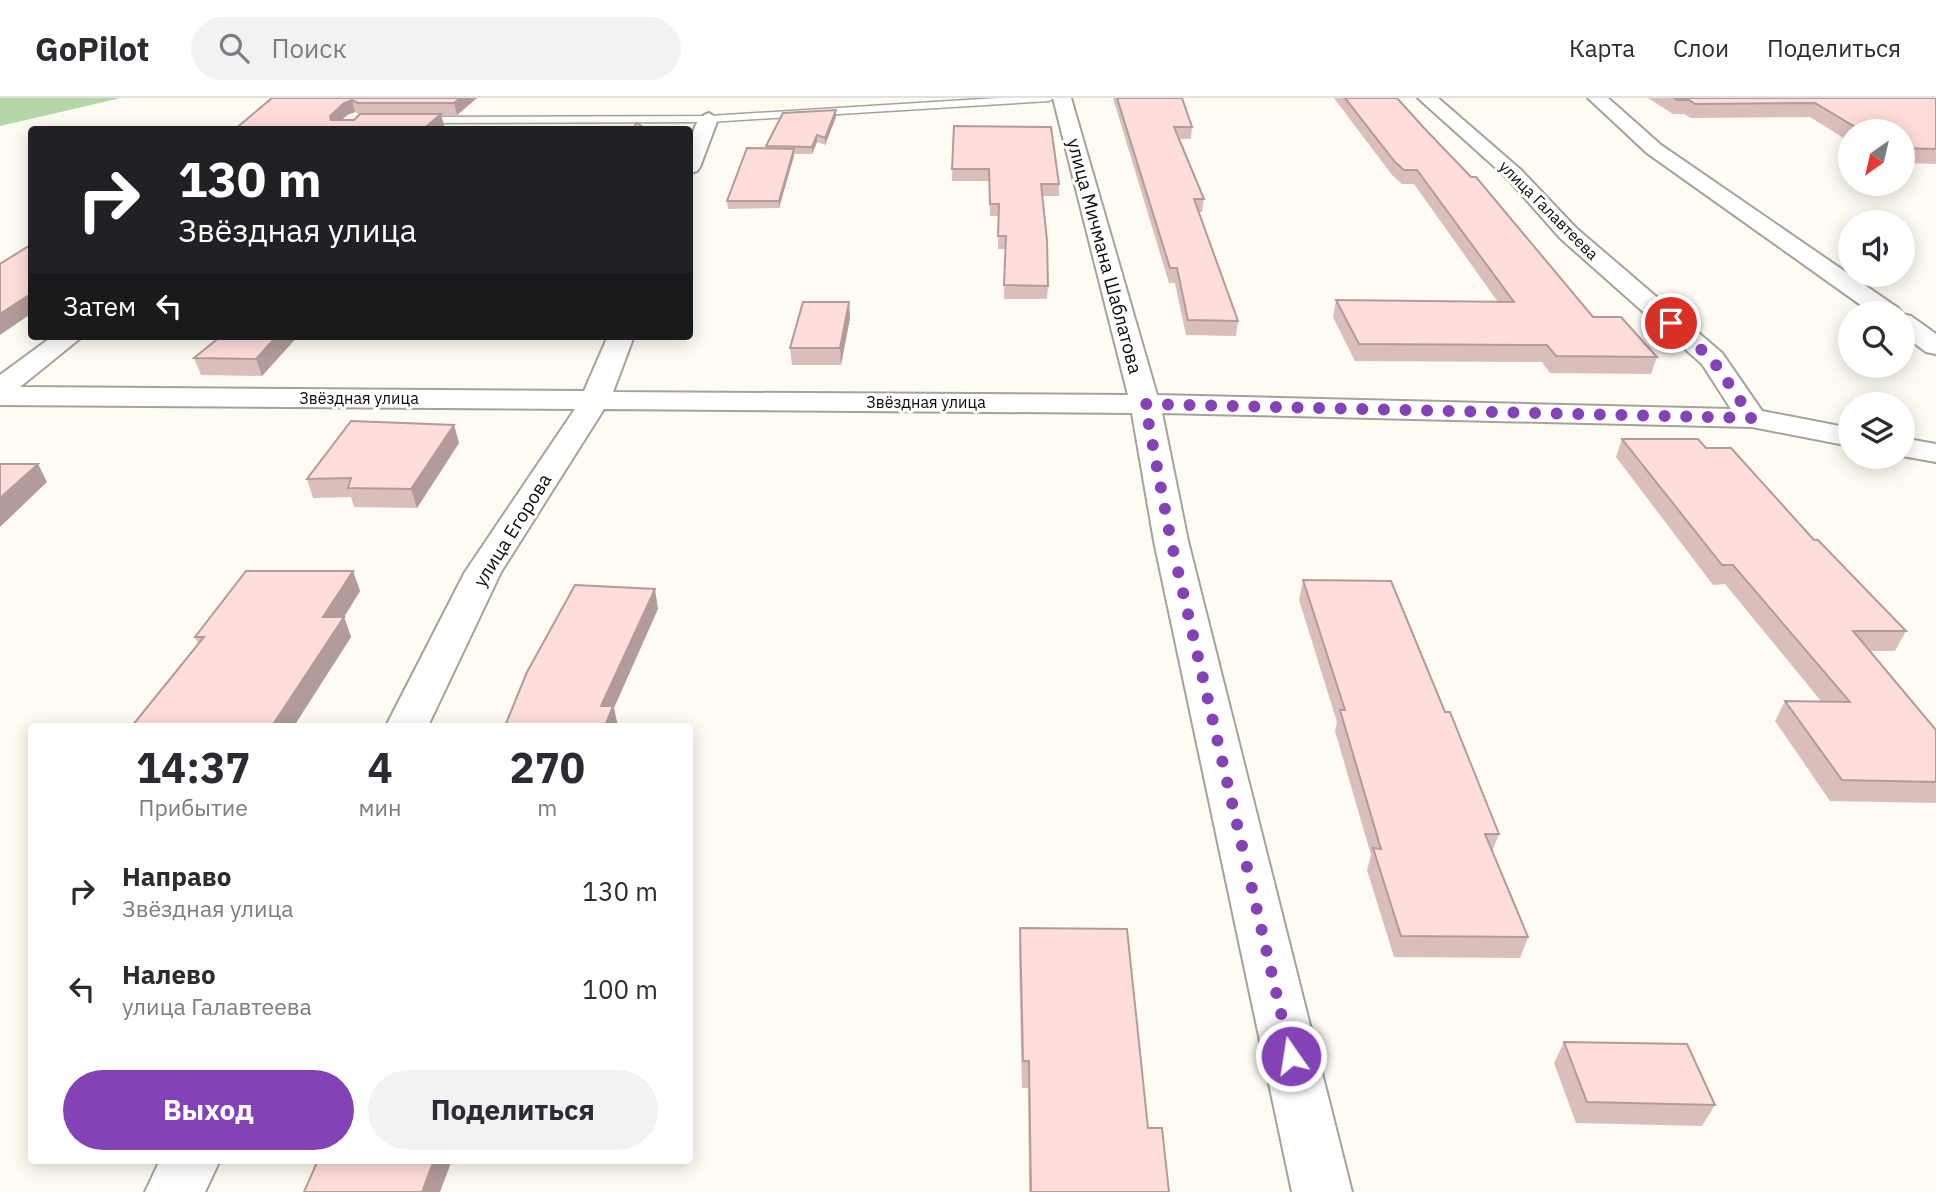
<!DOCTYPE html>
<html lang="ru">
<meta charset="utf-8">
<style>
:root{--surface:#fff;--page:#f2f2f3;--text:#2b2b33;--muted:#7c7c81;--line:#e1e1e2;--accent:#8442b7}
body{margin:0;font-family:"IBM Plex Sans",sans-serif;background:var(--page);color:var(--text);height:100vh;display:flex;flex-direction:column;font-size:26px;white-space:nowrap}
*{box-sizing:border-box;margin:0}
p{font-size:23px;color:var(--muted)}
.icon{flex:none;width:38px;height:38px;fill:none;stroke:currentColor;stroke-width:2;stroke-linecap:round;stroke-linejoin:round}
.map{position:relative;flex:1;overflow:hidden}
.details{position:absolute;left:28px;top:625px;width:665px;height:441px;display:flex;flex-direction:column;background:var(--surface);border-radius:7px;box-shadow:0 4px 18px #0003}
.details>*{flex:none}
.hud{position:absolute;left:28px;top:28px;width:665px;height:214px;border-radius:7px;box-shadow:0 4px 18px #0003;background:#202124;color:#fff;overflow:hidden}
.needle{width:46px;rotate:214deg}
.buttons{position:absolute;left:1838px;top:21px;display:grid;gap:14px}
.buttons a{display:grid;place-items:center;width:77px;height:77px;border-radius:50%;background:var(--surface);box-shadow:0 4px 18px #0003;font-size:35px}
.pin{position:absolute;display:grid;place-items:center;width:60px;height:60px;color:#fff;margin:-30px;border:4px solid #fff;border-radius:50%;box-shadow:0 2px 7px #0007}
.me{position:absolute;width:77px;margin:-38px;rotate:347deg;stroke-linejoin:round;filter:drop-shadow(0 0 5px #0008)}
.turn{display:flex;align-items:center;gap:24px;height:147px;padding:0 35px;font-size:32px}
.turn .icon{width:91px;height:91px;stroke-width:2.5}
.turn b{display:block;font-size:49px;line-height:60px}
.then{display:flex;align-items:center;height:66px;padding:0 35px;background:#0003;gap:14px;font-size:26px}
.eta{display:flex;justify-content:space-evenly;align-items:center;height:119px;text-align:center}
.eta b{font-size:42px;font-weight:700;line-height:49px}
.cta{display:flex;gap:14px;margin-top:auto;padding:14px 35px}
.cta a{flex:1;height:80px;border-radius:42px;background:var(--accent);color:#fff;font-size:28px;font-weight:700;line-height:80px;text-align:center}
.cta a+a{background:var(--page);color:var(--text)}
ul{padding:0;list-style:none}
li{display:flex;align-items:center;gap:21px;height:98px;padding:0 35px}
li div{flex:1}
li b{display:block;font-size:26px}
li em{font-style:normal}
header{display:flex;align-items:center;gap:42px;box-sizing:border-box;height:98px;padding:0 35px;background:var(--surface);border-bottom:2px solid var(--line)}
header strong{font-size:33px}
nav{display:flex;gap:38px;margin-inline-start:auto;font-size:24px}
.search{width:490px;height:63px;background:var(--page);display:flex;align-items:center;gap:18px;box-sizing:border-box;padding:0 24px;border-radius:38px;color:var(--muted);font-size:26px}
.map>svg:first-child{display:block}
</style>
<header>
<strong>GoPilot</strong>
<div class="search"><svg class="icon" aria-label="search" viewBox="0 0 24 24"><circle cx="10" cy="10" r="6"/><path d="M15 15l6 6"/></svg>Поиск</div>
<nav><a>Карта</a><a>Слои</a><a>Поделиться</a></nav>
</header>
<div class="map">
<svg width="1936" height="1094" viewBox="0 0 1936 1094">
<rect width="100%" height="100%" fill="#fefbf2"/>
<polygon fill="#b5d7a8" points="0,0 121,0 0,28"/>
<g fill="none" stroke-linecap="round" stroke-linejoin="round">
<g stroke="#a5a29a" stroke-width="3">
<polygon id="service" points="998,0 1054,0 1049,3 709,24 412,25 407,22 412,19 709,18"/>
</g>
<g stroke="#a5a29a" stroke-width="4">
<g id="minor">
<polygon points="1053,0 1071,0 1157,297 1731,311 1702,266 1560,140 1507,80 1418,0 1438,0 1521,72 1576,130 1722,255 1762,313 1850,330 1850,348 1752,329 1162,315 1188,443 1352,1094 1292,1094 1154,443 1132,315 604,311 501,474 428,628 386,628 465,474 575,311 0,307 0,277 53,238 83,238 20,289 584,293 608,238 634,238 613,294 1128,297"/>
<polygon points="1588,0 1608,0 1661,47 1898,210 1902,215 1872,215 1647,55"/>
<path d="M709,15L718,21L700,69L697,73L690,75C690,58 688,21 709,15Z"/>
<polygon points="1902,216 1911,218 1936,236 1936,256 1926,254 1902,236"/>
<polygon points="1902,340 1936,346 1936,364 1902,358"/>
<polygon points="160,1062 220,1062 205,1094 145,1094"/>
</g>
</g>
<use href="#service" fill="#fff" fill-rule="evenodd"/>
<use href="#minor" fill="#fff" fill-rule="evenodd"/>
</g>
<g fill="#dabebb" fill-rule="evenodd">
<path d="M272,0H477L457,17H441L444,28L440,32H234ZM355,14L360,17L354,22H342L347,17Z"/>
<polygon points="1113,0 1182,0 1192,29 1191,41 1179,41 1204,101 1202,114 1199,114 1238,223 1236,238 1186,237 1175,185 1169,185"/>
<polygon points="1334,0 1397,0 1593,219 1657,259 1651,276 1550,275 1542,264 1355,263 1333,219 1336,202 1498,204 1414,86 1402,86 1392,77"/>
<polygon points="1648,0 1936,0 1936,66 1902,65 1902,33 1850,33 1850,44 1810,19 1691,20 1684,16 1673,16"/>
<polygon points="836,12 836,19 825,47 817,44 812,56 794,56 779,110 728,111 727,103 767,50 766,48"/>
<polygon points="954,28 1059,86 1059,98 1042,98 1048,188 1047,201 1004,201 1005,151 998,151 999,118 990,118 989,83 952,83"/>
<polygon points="849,204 850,220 841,267 792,267 790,250"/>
<polygon points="221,238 298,238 262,278 201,277 194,260"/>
<polygon points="454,327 459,345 417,410 354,409 351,399 313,400 307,381"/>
<polygon points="1622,341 1706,350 1814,442 1906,533 1895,553 1870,553 1936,632 1936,705 1830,703 1775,623 1785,603 1821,603 1725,486 1713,487 1616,359"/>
<polygon points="353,473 360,493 344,519 351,539 294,628 132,628 198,546 195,539"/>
<polygon points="1303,482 1445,614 1499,736 1492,754 1528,839 1520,860 1394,859 1367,772 1371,757 1335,633 1337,624 1299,502"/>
<polygon points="1020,830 1148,1030 1169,1094 1029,1094 1028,990 1022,990 1019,858"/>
<polygon points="1564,944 1715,1007 1702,1028 1576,1025 1554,965"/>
</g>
<g fill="#b29b99">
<polygon points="460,0 477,0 457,17 454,5"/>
<polygon points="352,2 355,14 347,17 333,30 330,18 344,5"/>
<polygon points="836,12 836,19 825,47 825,40"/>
<polygon points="441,16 444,28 440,32 422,32"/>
<polygon points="817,37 817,44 812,56 812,49"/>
<polygon points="794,51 794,58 779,110 779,103"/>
<polygon points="32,195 32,215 0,237 0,216"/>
<polygon points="849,204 850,220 841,267 840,250"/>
<polygon points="277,238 298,238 262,278 256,261"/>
<polygon points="454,327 459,345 417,410 411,391"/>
<polygon points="38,366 47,384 0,429 0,400"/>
<polygon points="353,473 360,493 344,519 351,539 294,628 272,628 323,519"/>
<polygon points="655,491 658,511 614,610 618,628 605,628 601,608"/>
<polygon points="434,1062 452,1062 440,1094 422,1094"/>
</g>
<g fill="#feddda" stroke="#b29b99" stroke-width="2">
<polygon points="272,0 460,0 454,5 358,5 352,2 344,5 330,18 331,22 354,22 360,16 441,16 422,32 234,32"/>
<polygon points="1117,0 1182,0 1192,29 1174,29 1204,101 1194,101 1238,223 1188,222 1177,170 1170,170"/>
<polygon points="1345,0 1397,0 1424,30 1471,79 1476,79 1593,219 1621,219 1657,259 1556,258 1547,247 1359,246 1336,202 1514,204 1417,72 1404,72 1395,64"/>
<polygon points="1674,0 1936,0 1936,51 1902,50 1902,33 1862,33 1815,5 1695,6 1689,2 1677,2"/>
<polygon points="836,12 825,40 817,37 812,49 766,48 783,15"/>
<polygon points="637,25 647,32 632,32"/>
<polygon points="954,28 1051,29 1059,86 1041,86 1047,142 1048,188 1004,187 1006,138 998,138 999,106 990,106 989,71 952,71"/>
<polygon points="747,50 794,51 779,103 727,103"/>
<polygon points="32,146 32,195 0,216 0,166"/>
<polygon points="803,204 849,204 840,250 790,250"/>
<polygon points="221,238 277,238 256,261 194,260"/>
<polygon points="351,323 454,327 411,391 348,390 351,380 307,381"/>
<polygon points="1622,341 1698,341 1706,350 1731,350 1814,442 1818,442 1906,533 1853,533 1936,632 1936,684 1842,682 1785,603 1850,604 1733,467 1722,467"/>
<polygon points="0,366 38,366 0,400"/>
<polygon points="246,473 353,473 323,519 344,519 272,628 132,628 204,539 195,539"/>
<polygon points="1303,482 1391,483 1445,614 1450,614 1499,736 1485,736 1528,839 1401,838 1373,750 1381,751 1340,612 1345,612"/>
<polygon points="575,487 655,491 601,608 613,608 605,628 505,628 527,574"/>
<polygon points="1020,830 1127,831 1148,1030 1162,1030 1169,1094 1031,1094 1029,963 1023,963"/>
<polygon points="1564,944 1687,946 1715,1007 1587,1004"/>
<polygon points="318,1062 434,1062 422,1094 304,1094"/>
</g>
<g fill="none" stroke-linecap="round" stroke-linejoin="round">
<polyline stroke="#8442b7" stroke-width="12" stroke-dasharray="0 21.6" points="1291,958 1171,443 1145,306 1752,320 1712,261 1671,225"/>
</g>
<g text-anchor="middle" stroke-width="6" stroke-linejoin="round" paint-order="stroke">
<g font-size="16" fill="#0d0c0a" stroke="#fff">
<text transform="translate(1549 112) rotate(45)" y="6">улица Галавтеева</text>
<text x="359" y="306">Звёздная улица</text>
<text x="926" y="310">Звёздная улица</text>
</g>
<g font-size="19" fill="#0d0c0a" stroke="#fff">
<text transform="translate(1105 158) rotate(75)" y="7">улица Мичмана Шаблатова</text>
<text transform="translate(512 432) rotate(-58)" y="7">улица Егорова</text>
</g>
</g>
</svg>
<div class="buttons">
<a><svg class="needle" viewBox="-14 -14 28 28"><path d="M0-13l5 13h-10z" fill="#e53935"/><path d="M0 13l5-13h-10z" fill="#7c7c81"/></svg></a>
<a><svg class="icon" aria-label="sound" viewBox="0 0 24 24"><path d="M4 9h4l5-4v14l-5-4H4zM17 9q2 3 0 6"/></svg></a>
<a><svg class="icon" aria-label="search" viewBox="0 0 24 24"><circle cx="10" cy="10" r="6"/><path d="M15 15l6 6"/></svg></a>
<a><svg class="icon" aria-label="layers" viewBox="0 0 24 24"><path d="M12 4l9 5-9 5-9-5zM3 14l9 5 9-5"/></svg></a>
</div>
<div class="pin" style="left:1671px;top:225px;background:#d93025"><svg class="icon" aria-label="arrive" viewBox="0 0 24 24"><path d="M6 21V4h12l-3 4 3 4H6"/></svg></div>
<svg class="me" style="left:1291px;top:958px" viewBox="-20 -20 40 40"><circle r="17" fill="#8442b7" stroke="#fff" stroke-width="3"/><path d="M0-11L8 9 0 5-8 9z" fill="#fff"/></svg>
<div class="hud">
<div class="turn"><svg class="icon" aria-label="right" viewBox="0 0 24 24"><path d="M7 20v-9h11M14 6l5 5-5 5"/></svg><div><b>130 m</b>Звёздная улица</div></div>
<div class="then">Затем<svg class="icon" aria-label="left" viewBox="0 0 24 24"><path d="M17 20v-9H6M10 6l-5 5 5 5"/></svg></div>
</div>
<section class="details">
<div class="eta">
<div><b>14:37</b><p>Прибытие</p></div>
<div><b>4</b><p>мин</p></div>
<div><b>270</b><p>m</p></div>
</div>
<ul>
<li><svg class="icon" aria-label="right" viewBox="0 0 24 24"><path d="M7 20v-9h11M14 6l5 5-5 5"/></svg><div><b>Направо</b><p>Звёздная улица</p></div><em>130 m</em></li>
<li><svg class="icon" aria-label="left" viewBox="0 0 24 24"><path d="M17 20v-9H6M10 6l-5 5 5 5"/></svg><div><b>Налево</b><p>улица Галавтеева</p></div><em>100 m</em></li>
</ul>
<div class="cta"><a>Выход</a><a>Поделиться</a></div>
</section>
</div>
